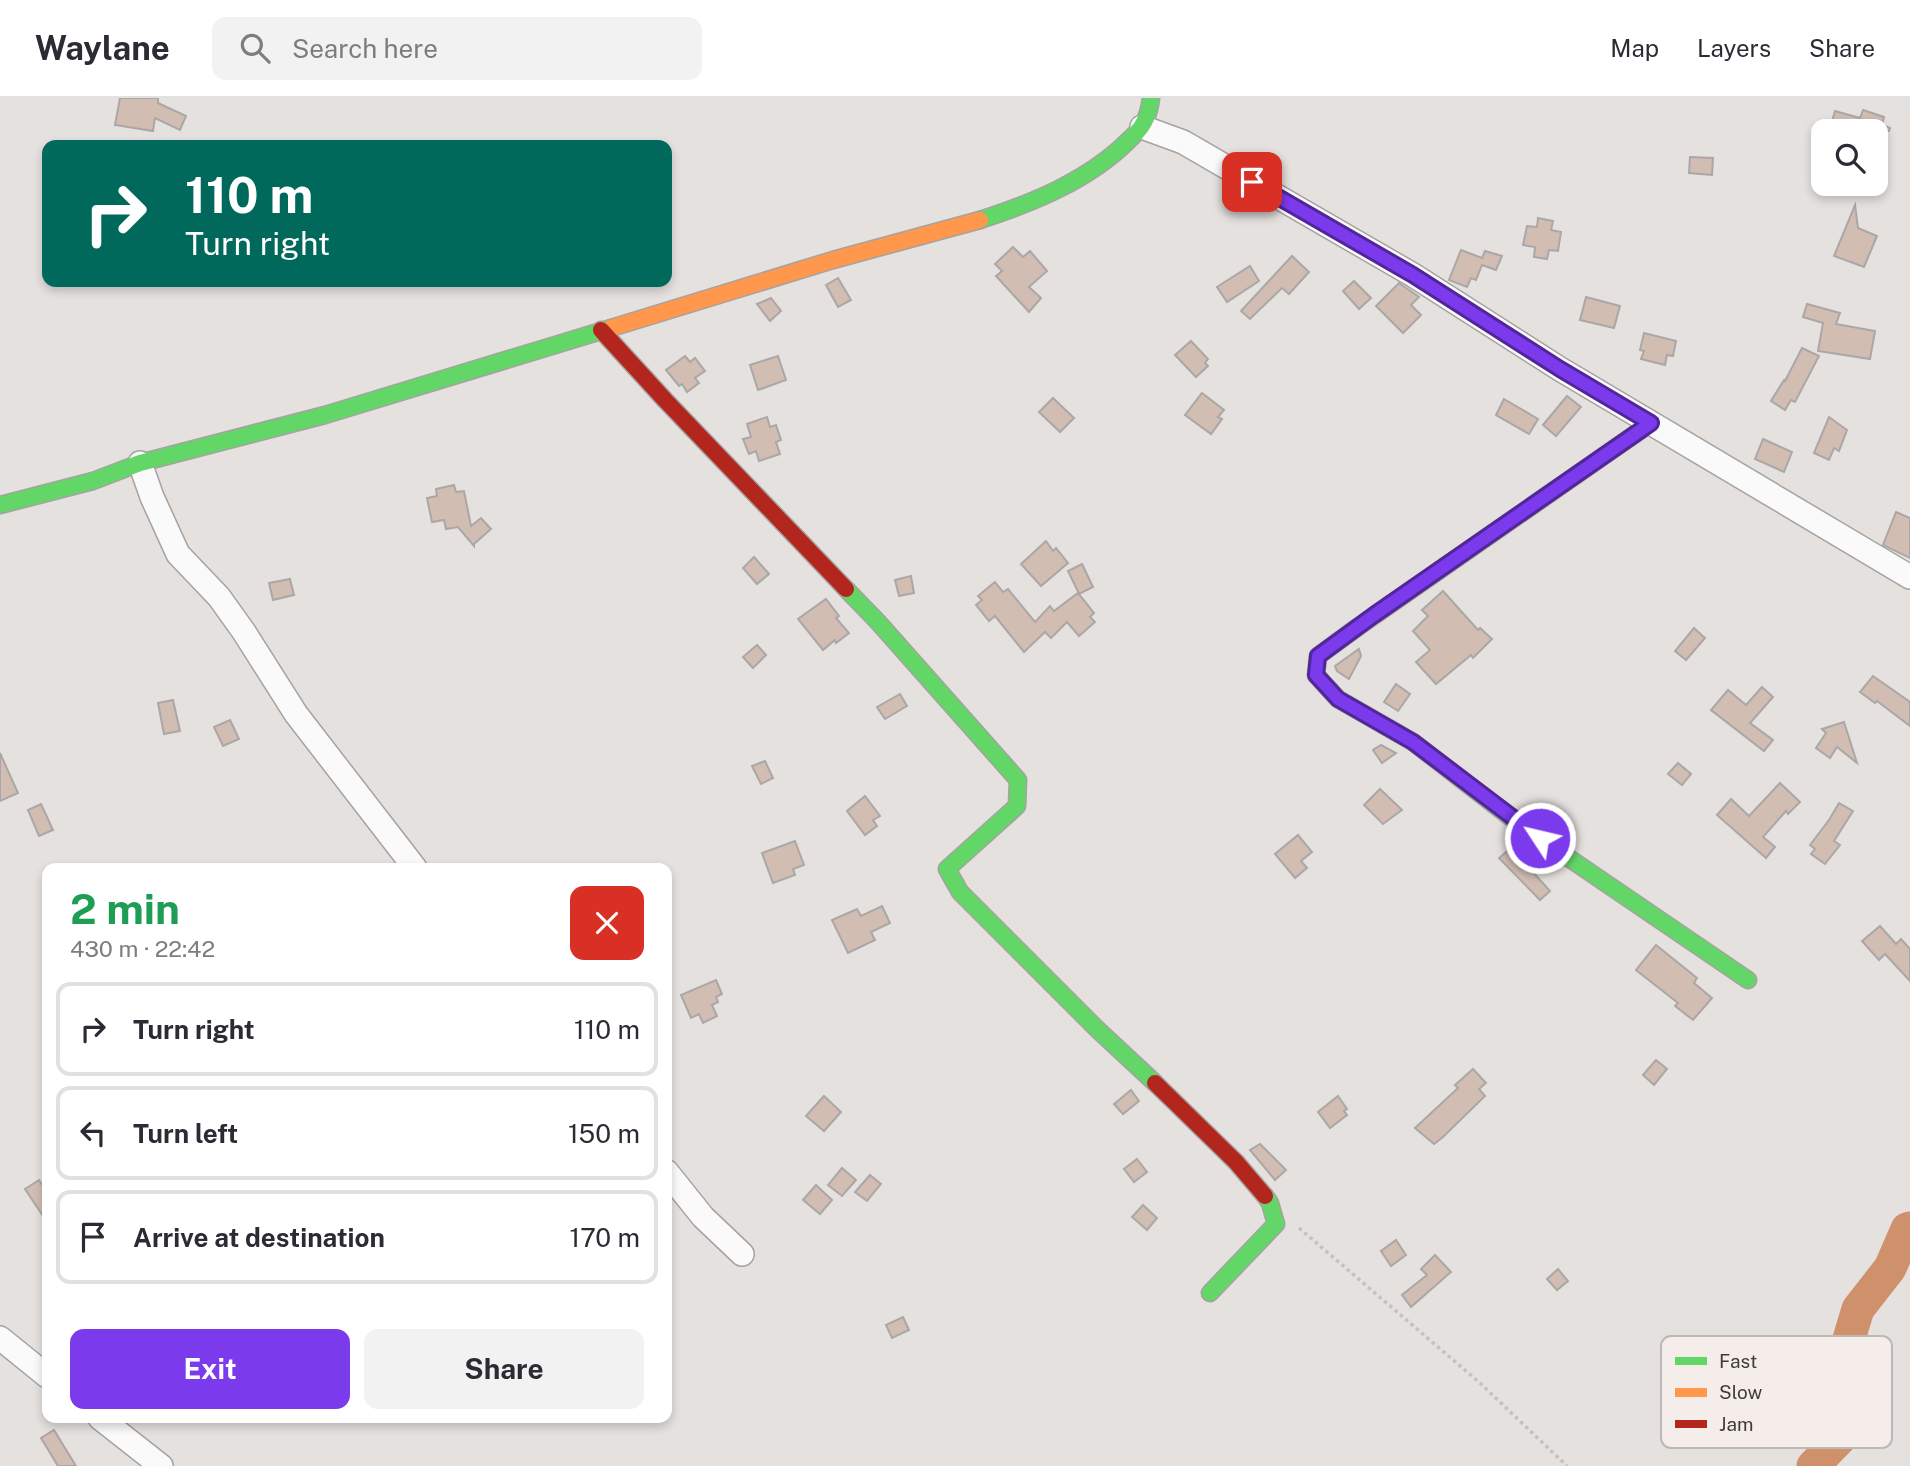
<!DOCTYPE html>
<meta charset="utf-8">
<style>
:root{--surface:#fff;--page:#f2f2f3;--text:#2b2b33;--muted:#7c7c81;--line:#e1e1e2;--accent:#7c3aed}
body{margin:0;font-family:"Public Sans",sans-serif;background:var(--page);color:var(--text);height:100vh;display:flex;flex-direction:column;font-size:26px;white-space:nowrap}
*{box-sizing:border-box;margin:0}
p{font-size:23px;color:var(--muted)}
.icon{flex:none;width:38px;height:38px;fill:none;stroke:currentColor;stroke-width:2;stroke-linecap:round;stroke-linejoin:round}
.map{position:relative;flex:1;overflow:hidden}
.panel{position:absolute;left:42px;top:765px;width:630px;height:560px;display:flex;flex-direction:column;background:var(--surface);border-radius:14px;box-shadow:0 4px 10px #0003}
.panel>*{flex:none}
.top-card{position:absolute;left:42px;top:42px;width:630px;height:147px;border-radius:14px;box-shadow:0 4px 10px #0003;background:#00695c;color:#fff;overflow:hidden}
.tools{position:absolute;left:1811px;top:21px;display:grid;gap:14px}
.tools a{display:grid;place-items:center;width:77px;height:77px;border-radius:14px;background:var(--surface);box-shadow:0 4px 10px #0003;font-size:35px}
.pin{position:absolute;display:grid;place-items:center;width:60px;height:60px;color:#fff;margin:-30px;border-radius:14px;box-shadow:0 4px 10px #0006}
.me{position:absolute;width:77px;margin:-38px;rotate:305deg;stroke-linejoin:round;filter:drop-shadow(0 0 5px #0008)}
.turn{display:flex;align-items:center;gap:24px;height:147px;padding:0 28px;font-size:32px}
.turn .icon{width:91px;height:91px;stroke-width:2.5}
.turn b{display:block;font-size:49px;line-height:60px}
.round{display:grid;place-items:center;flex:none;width:74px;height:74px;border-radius:14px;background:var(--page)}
.headline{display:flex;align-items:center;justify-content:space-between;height:119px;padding:0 28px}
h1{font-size:42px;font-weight:700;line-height:52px;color:#1e9e55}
.cta{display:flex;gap:14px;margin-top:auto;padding:14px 28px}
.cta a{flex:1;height:80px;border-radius:14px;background:var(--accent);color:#fff;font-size:28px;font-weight:700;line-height:80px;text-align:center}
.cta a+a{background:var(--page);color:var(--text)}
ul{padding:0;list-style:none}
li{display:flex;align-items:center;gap:21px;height:94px;margin:0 14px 10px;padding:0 14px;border:4px solid var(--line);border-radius:14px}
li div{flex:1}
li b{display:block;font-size:26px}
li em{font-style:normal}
header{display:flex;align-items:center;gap:42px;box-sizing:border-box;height:98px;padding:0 35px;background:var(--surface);border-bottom:2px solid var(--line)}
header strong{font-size:33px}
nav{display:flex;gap:38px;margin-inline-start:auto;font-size:24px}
.search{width:490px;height:63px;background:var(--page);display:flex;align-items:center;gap:18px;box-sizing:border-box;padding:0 24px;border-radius:14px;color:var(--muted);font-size:26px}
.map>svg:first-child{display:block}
</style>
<header>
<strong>Waylane</strong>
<div class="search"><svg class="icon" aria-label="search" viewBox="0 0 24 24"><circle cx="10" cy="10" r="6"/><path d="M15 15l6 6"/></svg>Search here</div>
<nav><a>Map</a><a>Layers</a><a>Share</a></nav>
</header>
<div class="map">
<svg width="1910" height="1368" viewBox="0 0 1910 1368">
<rect width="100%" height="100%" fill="#e5e1df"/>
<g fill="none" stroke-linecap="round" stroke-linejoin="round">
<polyline stroke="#cf906c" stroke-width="33" points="1813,1368 1870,1310 1866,1277 1846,1251 1858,1211 1890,1170 1907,1131 1910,1130"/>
</g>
<g fill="#d1bdb2" stroke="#aaa7a6" stroke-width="2">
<polygon points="120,0 158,0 158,5 186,18 180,32 155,20 153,33 115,27"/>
<polygon points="1863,12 1884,19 1882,27 1890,30 1889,33 1880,33 1879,36 1876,33 1850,33 1831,27 1835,13 1860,20"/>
<polygon points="1690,59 1713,60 1712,77 1689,75"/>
<polygon points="1855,107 1858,130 1877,138 1864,169 1834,158"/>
<polygon points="1538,120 1553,123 1551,132 1561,134 1558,153 1549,152 1547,161 1534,159 1535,149 1523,147 1527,128 1537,129"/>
<polygon points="1013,149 1023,159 1030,153 1047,173 1029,189 1041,200 1029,214 996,178 1002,173 995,166"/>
<polygon points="1461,152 1482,160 1485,153 1502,158 1496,172 1482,167 1476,182 1471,180 1467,189 1449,182"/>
<polygon points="1292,158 1309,174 1289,196 1282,190 1250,221 1241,213"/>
<polygon points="1250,168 1259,183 1227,204 1217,189"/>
<polygon points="838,180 851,202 838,209 826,187"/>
<polygon points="1354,183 1371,200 1359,211 1343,193"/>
<polygon points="1399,185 1419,199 1411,207 1421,217 1403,235 1376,208"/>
<polygon points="1586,199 1620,208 1614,230 1580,222"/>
<polygon points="771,200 781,213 770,223 757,206"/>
<polygon points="1807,206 1840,215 1836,226 1875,233 1870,261 1818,253 1823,225 1803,219"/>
<polygon points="1644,235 1676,243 1673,258 1667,257 1665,267 1641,261 1644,253 1640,252"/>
<polygon points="1191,243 1208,261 1205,265 1208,268 1196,279 1175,257"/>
<polygon points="1802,250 1819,258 1795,304 1791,302 1785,312 1771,303 1784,282 1785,283"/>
<polygon points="685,258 690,264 695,260 705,273 695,280 699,285 687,294 682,286 679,288 666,272"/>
<polygon points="778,258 786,282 758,292 750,267"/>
<polygon points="1202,295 1224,312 1218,319 1222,321 1211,336 1185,317"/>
<polygon points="1567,298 1581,309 1556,338 1543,327"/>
<polygon points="1053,300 1074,320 1060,334 1039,314"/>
<polygon points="1504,301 1538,321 1529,336 1496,317"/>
<polygon points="767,319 770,329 776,327 781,342 776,344 780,356 759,363 756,353 749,356 743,341 751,339 747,326"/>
<polygon points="1829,319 1847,332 1839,353 1834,350 1829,362 1814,355"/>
<polygon points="1763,341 1792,354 1784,374 1755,361"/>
<polygon points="454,387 456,394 464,393 471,428 481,420 491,431 474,446 474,448 458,429 446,431 444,422 432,424 427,400 437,398 436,391"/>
<polygon points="1896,414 1910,420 1910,460 1883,447"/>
<polygon points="1046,443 1053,453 1056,450 1068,465 1041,488 1021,466"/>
<polygon points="754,459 769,476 757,486 743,470"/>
<polygon points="1082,466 1093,489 1079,496 1068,473"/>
<polygon points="911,478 914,495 899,498 895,482"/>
<polygon points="290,481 294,497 273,502 269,485"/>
<polygon points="995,484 1003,494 1008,491 1035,524 1050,508 1054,513 1078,495 1094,515 1090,519 1095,524 1079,538 1067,524 1051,540 1045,534 1024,554 995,518 989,523 976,507 982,502 978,498"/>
<polygon points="1443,493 1478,532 1480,530 1492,541 1473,560 1471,557 1436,586 1416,564 1430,552 1413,533 1428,518 1422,512"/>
<polygon points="826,501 839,518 836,520 849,535 836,545 835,542 823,552 798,521"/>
<polygon points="1694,530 1705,540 1686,562 1675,553"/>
<polygon points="757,547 766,557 753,570 743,559"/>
<polygon points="1359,551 1361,558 1349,581 1337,573 1335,568"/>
<polygon points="1873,578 1910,604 1910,628 1877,603 1875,605 1860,594"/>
<polygon points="1396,586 1410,596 1398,613 1384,604"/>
<polygon points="1762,589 1773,599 1750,625 1773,642 1764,653 1711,612 1728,592 1746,607"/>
<polygon points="900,596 907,608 885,621 877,609"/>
<polygon points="173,602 180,633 164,636 158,605"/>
<polygon points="230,622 239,641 223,648 214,629"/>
<polygon points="1844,624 1857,665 1837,649 1830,660 1816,650 1826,635 1822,631"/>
<polygon points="1381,647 1396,655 1382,665 1373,652"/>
<polygon points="0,655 18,695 0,703"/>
<polygon points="765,663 773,680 761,686 752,668"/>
<polygon points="1678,665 1691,676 1682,687 1668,676"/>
<polygon points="1780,685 1800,704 1788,716 1786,713 1763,739 1775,749 1766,760 1717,717 1731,701 1749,718"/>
<polygon points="1380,691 1402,712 1383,726 1364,707"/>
<polygon points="865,698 880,718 873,722 877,728 865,737 847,713"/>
<polygon points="1839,705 1853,713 1834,743 1840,747 1825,766 1811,756 1815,751 1810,747 1829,722"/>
<polygon points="41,706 53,732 39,738 28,712"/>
<polygon points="1298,737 1312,754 1301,763 1307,770 1295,780 1275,756"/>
<polygon points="795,743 804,767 793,771 795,777 773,785 762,755"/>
<polygon points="1511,750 1520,760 1526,756 1536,767 1531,772 1550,793 1540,802 1499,760"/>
<polygon points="882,808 890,825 871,834 875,842 848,855 832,822 857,811 861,818"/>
<polygon points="1880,828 1896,846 1901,841 1910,851 1910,883 1885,856 1879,862 1862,843"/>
<polygon points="1656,847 1697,880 1694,885 1712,900 1693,922 1675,908 1678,905 1636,872"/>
<polygon points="716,882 722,896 716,899 718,904 712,907 717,918 703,925 699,916 691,920 681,897"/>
<polygon points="1656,962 1667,971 1654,987 1643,977"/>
<polygon points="1473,971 1486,985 1479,991 1485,998 1443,1039 1434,1046 1415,1030 1458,990 1455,987"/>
<polygon points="1131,992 1139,1003 1123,1016 1114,1006"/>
<polygon points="824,998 841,1014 824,1033 806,1018"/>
<polygon points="1338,998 1347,1011 1344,1013 1347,1017 1330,1030 1318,1014"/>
<polygon points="1260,1046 1286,1072 1275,1082 1250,1052"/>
<polygon points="1137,1061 1147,1074 1134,1084 1124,1071"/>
<polygon points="842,1070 856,1082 842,1098 828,1087"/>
<polygon points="870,1077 881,1086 867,1103 855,1094"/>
<polygon points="39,1082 47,1094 47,1124 25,1091"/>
<polygon points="816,1087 832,1102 820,1116 803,1102"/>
<polygon points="1143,1107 1157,1120 1147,1132 1132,1119"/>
<polygon points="1396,1142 1406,1157 1391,1168 1381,1153"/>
<polygon points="1435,1157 1451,1174 1411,1209 1402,1197 1427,1177 1421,1171"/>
<polygon points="1558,1171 1568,1183 1557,1192 1547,1181"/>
<polygon points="903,1219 909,1232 892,1240 886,1227"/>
<polygon points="54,1332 76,1368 58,1368 41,1340"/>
</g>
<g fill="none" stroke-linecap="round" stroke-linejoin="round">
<g stroke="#a5a2a1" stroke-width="26">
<g id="street">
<polyline points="1142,29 1183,44 1413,177 1560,271 1910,479"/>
<polyline points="140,365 152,399 178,456 219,499 244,534 296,616 415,770"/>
<polyline points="667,1074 703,1119 742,1156"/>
<polyline points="0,1240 47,1278"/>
<polyline points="100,1320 161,1368"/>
</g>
</g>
<g stroke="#a5a2a1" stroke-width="19">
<g id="fast">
<path d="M980,122C1033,105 1089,82 1129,42C1134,37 1140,32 1143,26C1148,18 1150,9 1151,0"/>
<polyline points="0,407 93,383 140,365 325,317 611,230"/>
<polyline points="846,491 878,524 1018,682 1017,708 947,771 960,794 1097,931 1155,985"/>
<polyline points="1355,531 1318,558 1316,577 1338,601 1413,644 1519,726 1748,882"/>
<polyline points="1210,1195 1276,1126 1270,1105 1265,1098"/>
</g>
</g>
<g stroke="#a5a2a1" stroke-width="19">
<g id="slow">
<polyline points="611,230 833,162 980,122"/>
<polyline points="1355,531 1651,325"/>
</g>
</g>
<g stroke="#a5a2a1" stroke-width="19">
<g id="jam">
<polyline points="601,232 665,302 846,491"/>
<polyline points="1155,985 1236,1064 1265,1098"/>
</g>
</g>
<polyline stroke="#c4c1c1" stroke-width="3.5" stroke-dasharray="3.5 3.5" stroke-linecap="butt" points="1299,1130 1480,1285 1567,1368"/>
<use href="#street" stroke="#fbfafa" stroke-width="23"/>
<use href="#fast" stroke="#63d668" stroke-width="16"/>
<use href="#slow" stroke="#ff974d" stroke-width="16"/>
<use href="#jam" stroke="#b3261e" stroke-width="16"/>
</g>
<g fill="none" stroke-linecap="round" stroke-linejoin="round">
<g stroke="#51269a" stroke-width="18">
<polyline id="route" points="1252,84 1413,177 1560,271 1651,325 1374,517 1318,558 1316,577 1338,601 1413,644 1540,740"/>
</g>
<use href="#route" stroke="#7c3aed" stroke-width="12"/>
</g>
<rect x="1661" y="1238" width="231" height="112" rx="10" fill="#f4edea" stroke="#bdb8b5" stroke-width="2"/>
<rect x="1675" y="1259" width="32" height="8" fill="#63d668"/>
<rect x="1675" y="1290" width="32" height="9" fill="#ff974d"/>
<rect x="1675" y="1322" width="32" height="8" fill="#b3261e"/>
<g font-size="19" fill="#3e3b3a">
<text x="1719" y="1270">Fast</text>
<text x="1719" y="1301">Slow</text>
<text x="1719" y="1333">Jam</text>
</g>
</svg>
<div class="tools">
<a><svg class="icon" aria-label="search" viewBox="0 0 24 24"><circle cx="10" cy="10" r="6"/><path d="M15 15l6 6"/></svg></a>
</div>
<div class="pin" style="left:1252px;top:84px;background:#d93025"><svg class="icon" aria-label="arrive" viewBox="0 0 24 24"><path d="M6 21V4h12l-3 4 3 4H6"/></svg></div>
<svg class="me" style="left:1540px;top:740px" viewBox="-20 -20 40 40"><circle r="17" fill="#7c3aed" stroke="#fff" stroke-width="3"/><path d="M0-11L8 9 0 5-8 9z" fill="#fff"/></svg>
<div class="top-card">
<div class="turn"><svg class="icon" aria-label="right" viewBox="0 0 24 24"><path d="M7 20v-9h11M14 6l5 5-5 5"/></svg><div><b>110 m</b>Turn right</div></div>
</div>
<section class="panel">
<div class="headline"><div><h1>2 min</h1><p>430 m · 22:42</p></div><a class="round" style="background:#d93025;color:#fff"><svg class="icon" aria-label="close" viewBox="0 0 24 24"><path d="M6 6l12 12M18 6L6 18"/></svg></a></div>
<ul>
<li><svg class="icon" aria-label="right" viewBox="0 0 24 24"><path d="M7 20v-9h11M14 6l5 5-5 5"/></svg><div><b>Turn right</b></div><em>110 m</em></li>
<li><svg class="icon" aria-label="left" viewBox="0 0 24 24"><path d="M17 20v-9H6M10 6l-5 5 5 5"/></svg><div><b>Turn left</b></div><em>150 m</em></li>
<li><svg class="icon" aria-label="arrive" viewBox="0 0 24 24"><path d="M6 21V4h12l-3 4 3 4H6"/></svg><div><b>Arrive at destination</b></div><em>170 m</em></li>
</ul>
<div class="cta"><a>Exit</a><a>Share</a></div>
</section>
</div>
